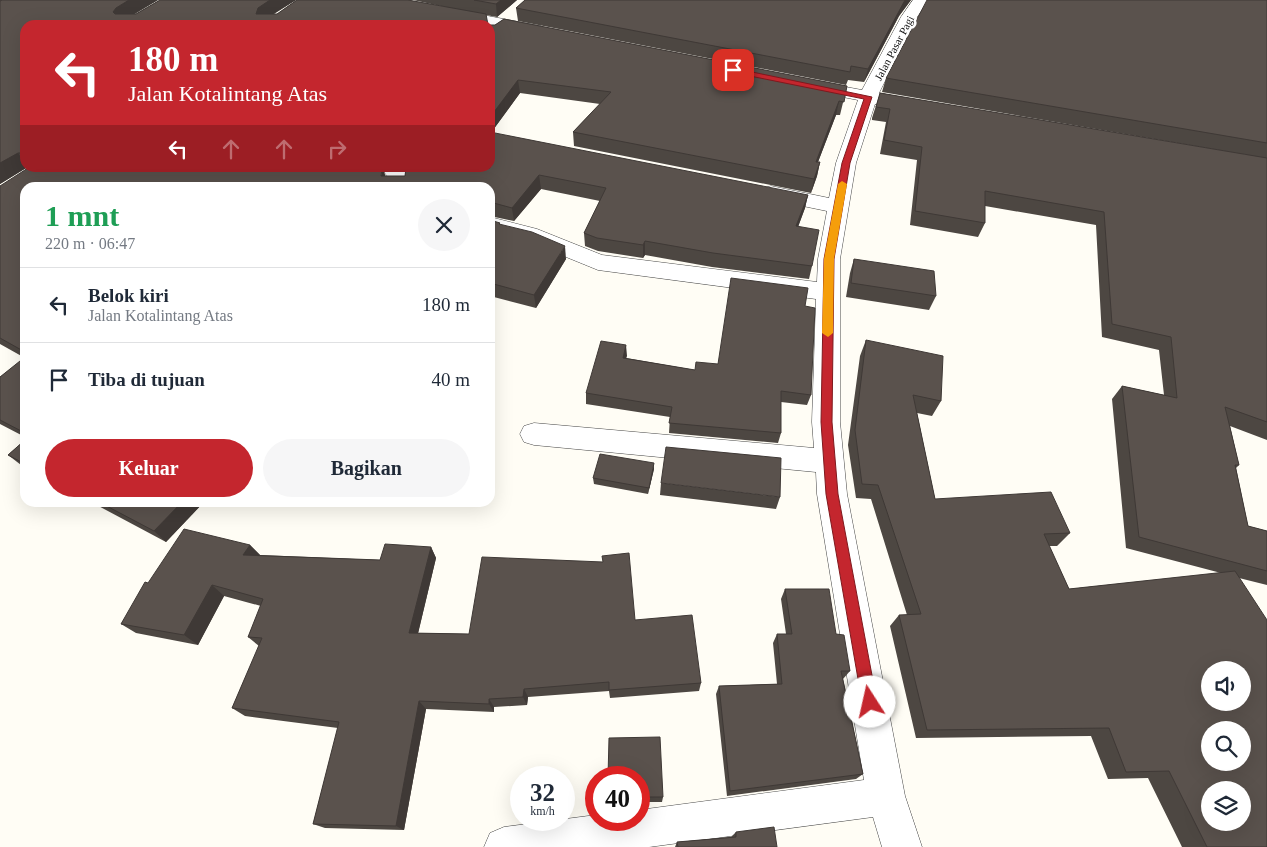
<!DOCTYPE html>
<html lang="id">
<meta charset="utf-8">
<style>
:root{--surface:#fff;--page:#f6f6f7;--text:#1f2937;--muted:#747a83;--line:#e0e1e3;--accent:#c4262e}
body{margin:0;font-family:Georgia,serif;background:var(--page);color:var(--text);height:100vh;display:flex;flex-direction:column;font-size:19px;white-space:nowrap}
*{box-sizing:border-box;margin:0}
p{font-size:16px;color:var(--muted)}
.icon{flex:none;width:28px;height:28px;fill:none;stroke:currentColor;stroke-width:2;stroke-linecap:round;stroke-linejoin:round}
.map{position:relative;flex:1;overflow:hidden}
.drawer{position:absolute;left:20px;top:182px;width:475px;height:325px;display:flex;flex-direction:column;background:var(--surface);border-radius:15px;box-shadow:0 5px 20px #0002}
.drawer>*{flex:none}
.guide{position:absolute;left:20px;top:20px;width:475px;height:152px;border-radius:15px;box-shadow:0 5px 20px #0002;background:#c4262e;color:#fff;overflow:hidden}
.tools{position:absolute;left:1201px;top:661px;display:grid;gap:10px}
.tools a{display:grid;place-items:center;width:50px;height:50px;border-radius:50%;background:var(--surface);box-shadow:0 5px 20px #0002;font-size:25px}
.speed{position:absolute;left:510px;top:766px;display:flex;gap:10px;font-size:25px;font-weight:700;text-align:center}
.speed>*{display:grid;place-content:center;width:65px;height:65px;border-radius:50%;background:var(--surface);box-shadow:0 5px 20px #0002;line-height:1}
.speed small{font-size:12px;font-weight:400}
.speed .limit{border:8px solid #d22;background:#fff;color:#111}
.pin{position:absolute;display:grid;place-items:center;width:42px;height:42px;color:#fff;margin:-21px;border-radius:10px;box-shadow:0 2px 8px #0006}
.me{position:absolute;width:55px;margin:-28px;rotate:350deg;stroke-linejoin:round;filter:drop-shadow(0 0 4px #0008)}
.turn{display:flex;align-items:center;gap:18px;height:105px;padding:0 25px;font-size:22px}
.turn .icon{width:65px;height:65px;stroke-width:2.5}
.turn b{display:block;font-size:35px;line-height:42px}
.lanes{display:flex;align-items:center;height:48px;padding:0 25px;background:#0003;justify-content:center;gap:25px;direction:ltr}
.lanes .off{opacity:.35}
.round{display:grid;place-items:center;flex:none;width:52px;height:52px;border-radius:26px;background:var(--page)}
.summary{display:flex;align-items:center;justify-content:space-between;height:85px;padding:0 25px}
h1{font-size:30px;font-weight:800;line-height:38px;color:#1e9e55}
.button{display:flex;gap:10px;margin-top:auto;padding:10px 25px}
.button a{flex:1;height:58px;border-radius:30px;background:var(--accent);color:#fff;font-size:20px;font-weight:800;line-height:58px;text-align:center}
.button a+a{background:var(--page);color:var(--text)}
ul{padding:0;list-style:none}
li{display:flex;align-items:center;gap:15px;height:75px;padding:0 25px;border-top:1px solid var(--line)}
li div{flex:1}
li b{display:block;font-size:19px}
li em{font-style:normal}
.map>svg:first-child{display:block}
</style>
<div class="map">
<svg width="1267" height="847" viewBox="0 0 1267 847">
<rect width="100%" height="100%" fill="#fffdf5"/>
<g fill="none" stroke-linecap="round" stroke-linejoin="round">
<g stroke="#444" stroke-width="1">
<g id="minor">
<polygon points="371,0 404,0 535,25 541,26 543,30 541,34 535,35 379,5 373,3"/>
<polygon points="913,0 929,0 917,17 879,93 923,102 925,106 923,110 916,112 875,104 856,163 840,259 840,422 847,494 905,796 922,847 882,847 873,817 649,847 484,847 490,833 504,827 596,815 596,820 639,820 639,810 864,780 817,494 816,472 534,445 524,442 520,434 524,426 534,423 814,448 812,422 816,299 598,270 522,239 490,231 490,217 537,229 602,255 817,282 818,259 827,211 764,198 760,193 764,188 771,186 829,198 836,163 858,100 802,89 799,85 802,81 808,80 862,90 901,17"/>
<polygon points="381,168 403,168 409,175 408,188 387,188 388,177"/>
</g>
</g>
<use href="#minor" fill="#fff" fill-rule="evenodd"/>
</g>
<g fill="#4d4742">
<polygon points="0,0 158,0 135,14 136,14 160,0 296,0 274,14 277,14 297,0 408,0 450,8 413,0 517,0 497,17 486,15 488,25 495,25 504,19 847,86 840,115 836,115 818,162 820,162 817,176 811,193 574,146 573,132 600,104 520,93 493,130 490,130 490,25 25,25 25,168 26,168 0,184"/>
<polygon points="525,0 911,0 899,16 864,82 848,80 846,85 518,21 516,8"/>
<polygon points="1267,0 1267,440 1230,426 1239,465 1236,468 1248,526 1267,531 1267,585 1239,578 1267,847 1182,847 1148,778 1108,779 1091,736 916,738 890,626 899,615 907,615 871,499 856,498 848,445 860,356 866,340 941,401 932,416 917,413 935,499 1070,533 1057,546 1049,546 1069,589 1221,573 1126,548 1112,399 1122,386 1164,395 1159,350 1102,337 1096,225 985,206 985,223 978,237 910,225 917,160 880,154 886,122 872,120 872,118 880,93 1247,155 882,92 886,78"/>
<polygon points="405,168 490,168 808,195 805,208 798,227 812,266 809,279 712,267 645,255 643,258 598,251 585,246 584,233 600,201 541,189 514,221 490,216 490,188 25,188 25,437 0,424 0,377 25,358 0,344 0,186 405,176 406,169"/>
<polygon points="490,220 501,225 566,259 536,308 490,296"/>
<polygon points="854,259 936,296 929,310 846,297 850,273"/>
<polygon points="805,306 811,395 807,405 781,402 781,433 778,443 669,433 670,417 586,404 586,393 626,345 626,358 695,370 718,364"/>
<polygon points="25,440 25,468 8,455"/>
<polygon points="654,469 648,494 594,484 593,478"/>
<polygon points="661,483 780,497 776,509 660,495"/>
<polygon points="91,502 204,502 166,542"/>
<polygon points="250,545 260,555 380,560 431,547 436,558 418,633 469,634 635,620 701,683 699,691 610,698 609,691 528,697 527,705 494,707 494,712 426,709 404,830 325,828 313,824 338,728 245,716 232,708 259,646 248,637 261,606 224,596 198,645 136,633 121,624 148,583"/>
<polygon points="785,589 836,634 850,671 843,679 863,774 856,779 727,796 716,694 719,686 777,684 773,643 777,634 786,634 781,599"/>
<polygon points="639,778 663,797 662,802 639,802"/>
<polygon points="736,832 777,847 675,847 677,842 731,837"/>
</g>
<g fill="#3f3936">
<polygon points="129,0 158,0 123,20 113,12 116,8"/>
<polygon points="270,0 296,0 263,20 256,14 258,8"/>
<polygon points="501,0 517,0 497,17 496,4"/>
<polygon points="905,0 911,0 899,16 864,82 868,69"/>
<polygon points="518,80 520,93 493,130 491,116"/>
<polygon points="839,101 836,115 813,175 816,162"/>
<polygon points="18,153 25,163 25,168 26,168 0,184 0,163"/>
<polygon points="820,162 817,176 811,193 814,179"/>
<polygon points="382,168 383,168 386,178 381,176"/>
<polygon points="539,175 541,189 514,221 512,208"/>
<polygon points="808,195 805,208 793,240 796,226"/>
<polygon points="645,241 645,255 643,258 643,245"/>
<polygon points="565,246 566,259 536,308 534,295"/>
<polygon points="626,345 627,356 623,369 623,358"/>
<polygon points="654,463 654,469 648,494 649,488"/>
<polygon points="182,502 204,502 166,542 154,531"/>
<polygon points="250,545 261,556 243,555"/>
<polygon points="431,547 436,558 416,642 409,633"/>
<polygon points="212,585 224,596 198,645 184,635"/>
<polygon points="524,689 528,697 527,705 523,697"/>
<polygon points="489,699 494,707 494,712 489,704"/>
<polygon points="419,701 426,709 404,830 396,826"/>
</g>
<g fill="#5a524d" stroke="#3f3936" fill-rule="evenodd">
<polygon points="2,0 129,0 116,8 113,12 115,14 136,14 160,0 270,0 258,8 256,14 277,14 297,0 408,0 486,14 488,25 495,25 504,19 847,86 844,102 839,101 816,162 820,162 814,179 573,132 611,92 518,80 491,116 490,116 490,25 25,25 25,153 18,153 0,163 0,1"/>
<polygon points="474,0 501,0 496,4"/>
<polygon points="525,0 905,0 868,69 851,66 850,72 516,8"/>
<polygon points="927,0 1267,0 1267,143 886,78"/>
<polygon points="880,93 1267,158 1267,422 1225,407 1239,465 1235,465 1248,526 1267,531 1267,571 1139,537 1122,386 1177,398 1171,337 1112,324 1104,212 985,191 985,223 915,211 922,147 884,140 890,109 876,107"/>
<polygon points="490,132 808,195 796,226 819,230 812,266 713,253 645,241 643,245 597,238 584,233 606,188 539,175 512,208 490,202 490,188 25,188 25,352 0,338 0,186 28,168 382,168 381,176 405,176 406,168 490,168"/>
<polygon points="490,220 500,223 499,224 532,232 565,246 534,295 490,283"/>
<polygon points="854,259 934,271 936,296 851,283"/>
<polygon points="731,278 808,288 805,306 815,308 811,395 781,391 781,433 669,423 672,407 586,393 601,341 626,345 623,358 695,370 696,362 718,364"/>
<path d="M866,340L943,356L941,401L913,395L935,499L1051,492L1070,533L1044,534L1069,589L1235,571L1267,620V847H1207L1169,771L1126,772L1109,728L927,730L899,615L921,614L878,485L862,484L855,430ZM1210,670H1242V702H1210ZM1210,730H1242V762H1210ZM1210,790H1242V822H1210Z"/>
<polygon points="25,357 25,433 0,420 0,377"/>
<polygon points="25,440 25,464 8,455"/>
<polygon points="666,447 781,458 780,497 661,483"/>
<polygon points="600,454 654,463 649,488 593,478"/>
<polygon points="99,502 182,502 154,531"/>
<polygon points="184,529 250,545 243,555 380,560 385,544 431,547 409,633 469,634 482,557 603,562 602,556 629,553 635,620 692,615 701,683 609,690 609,682 524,689 523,697 489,699 489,704 419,701 396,826 313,824 339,722 232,708 262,638 248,637 263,599 212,585 184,635 121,624 145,582 148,583"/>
<polygon points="785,589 829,589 836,634 844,635 850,671 841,671 863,774 730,791 719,686 782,684 777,634 792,634"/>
<polygon points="660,737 663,797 639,797 639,778 608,778 609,738"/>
<polygon points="774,827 777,847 678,847 677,842 736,837 736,832"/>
</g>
<polygon fill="#c4262e" stroke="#7f191e" points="733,68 872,97 850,163 834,259 832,422 838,494 877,702 875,707 870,709 864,707 862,702 826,494 821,422 824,259 842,163 864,99 730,72 730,69"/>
<polygon fill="#f59e0b" points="842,181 847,184 834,259 833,333 828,337 822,333 824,259 838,184"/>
<g text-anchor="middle" stroke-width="5" stroke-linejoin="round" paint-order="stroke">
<g font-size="11" fill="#111" stroke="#fff">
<text transform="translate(894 48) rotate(-62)" y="4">Jalan Pasar Pagi</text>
</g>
</g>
</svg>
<div class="tools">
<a><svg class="icon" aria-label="sound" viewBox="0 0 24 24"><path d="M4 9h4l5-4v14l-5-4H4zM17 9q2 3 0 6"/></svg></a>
<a><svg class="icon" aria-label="search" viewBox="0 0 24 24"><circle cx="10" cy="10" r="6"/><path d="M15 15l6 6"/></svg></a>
<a><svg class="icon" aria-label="layers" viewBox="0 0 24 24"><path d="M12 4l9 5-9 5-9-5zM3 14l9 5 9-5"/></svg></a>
</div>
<div class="speed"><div>32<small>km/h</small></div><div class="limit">40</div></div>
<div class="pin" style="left:733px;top:70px;background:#d93025"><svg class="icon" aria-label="arrive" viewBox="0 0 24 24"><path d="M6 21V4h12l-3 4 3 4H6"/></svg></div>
<svg class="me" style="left:870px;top:702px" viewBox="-20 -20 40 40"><circle r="19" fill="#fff"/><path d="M0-13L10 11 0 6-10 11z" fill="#c4262e"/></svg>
<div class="guide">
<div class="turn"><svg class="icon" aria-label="left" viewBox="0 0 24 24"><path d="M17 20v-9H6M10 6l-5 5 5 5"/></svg><div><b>180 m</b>Jalan Kotalintang Atas</div></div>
<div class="lanes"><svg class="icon" aria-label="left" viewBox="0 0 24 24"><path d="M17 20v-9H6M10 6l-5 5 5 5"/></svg><svg class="icon off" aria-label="ahead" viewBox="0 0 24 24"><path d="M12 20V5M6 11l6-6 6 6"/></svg><svg class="icon off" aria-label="ahead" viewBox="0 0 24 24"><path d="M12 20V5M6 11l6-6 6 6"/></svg><svg class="icon off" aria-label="right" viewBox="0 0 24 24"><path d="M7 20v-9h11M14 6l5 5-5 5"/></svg></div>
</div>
<section class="drawer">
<div class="summary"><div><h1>1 mnt</h1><p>220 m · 06:47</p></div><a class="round"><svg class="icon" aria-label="close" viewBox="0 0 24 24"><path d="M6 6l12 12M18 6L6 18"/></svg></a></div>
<ul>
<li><svg class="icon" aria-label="left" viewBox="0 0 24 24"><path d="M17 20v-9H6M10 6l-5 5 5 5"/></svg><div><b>Belok kiri</b><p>Jalan Kotalintang Atas</p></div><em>180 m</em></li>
<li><svg class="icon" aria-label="arrive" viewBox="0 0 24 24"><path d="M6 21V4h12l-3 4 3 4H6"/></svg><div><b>Tiba di tujuan</b></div><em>40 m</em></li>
</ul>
<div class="button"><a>Keluar</a><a>Bagikan</a></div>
</section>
</div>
